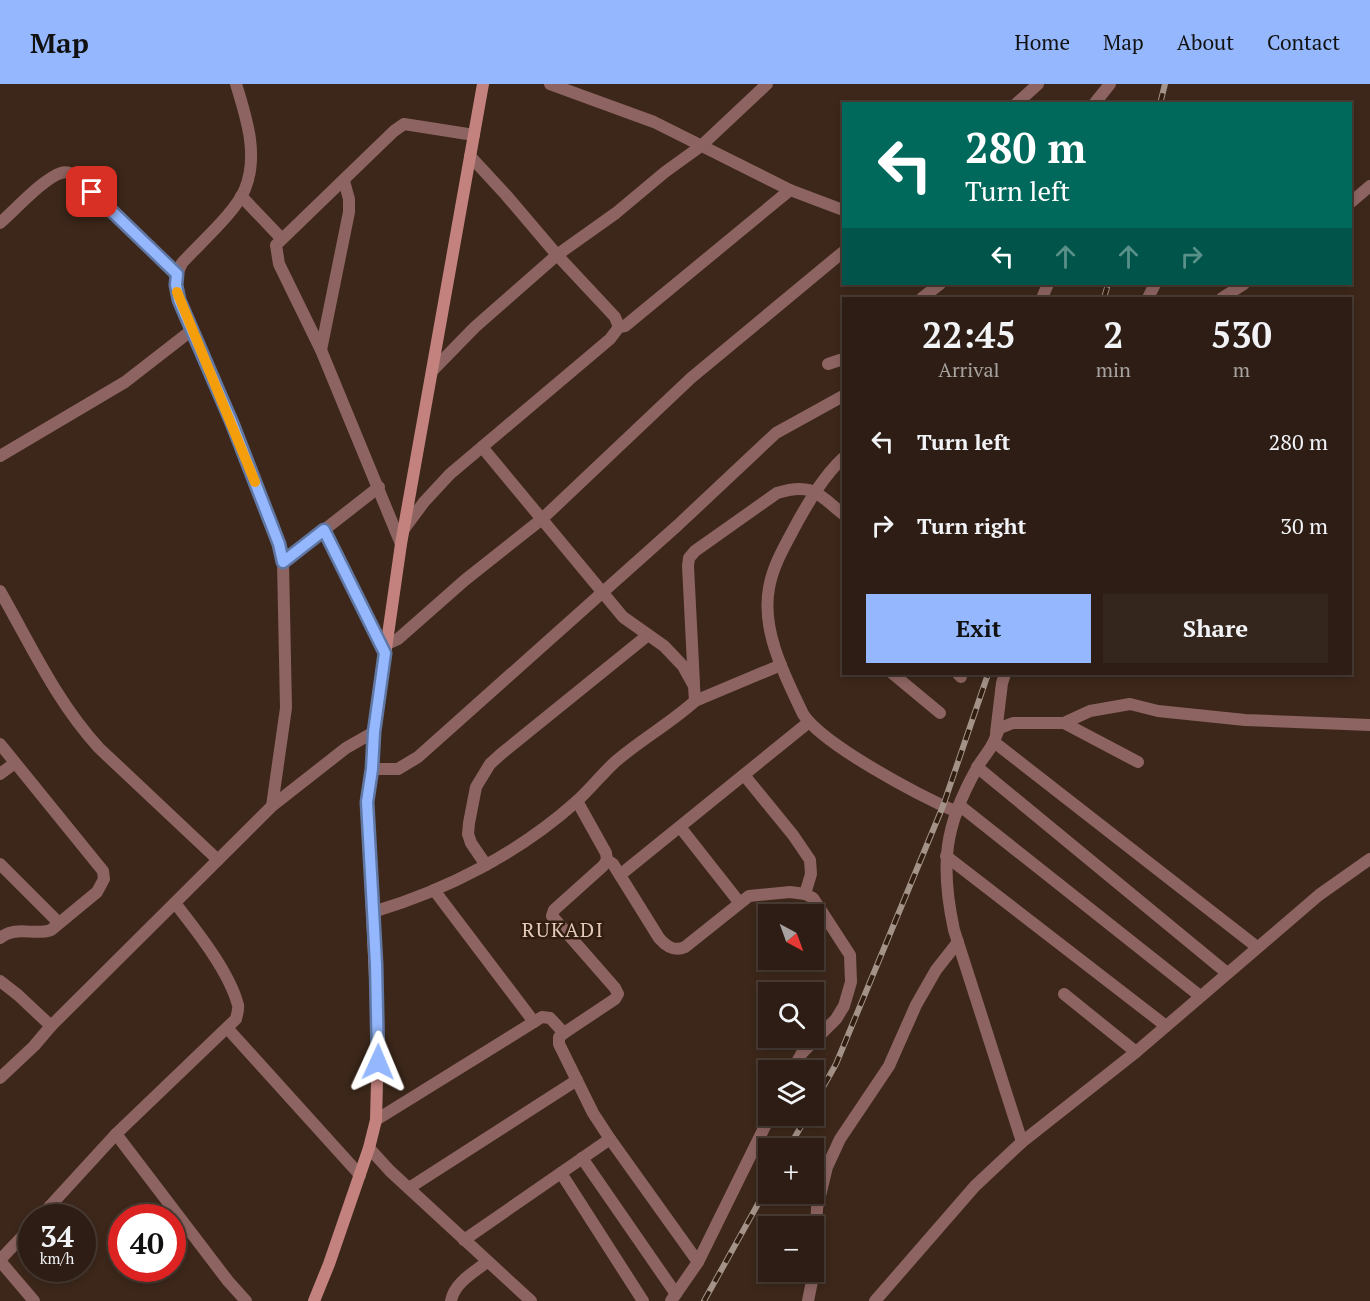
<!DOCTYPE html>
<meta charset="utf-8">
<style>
:root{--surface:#2d1d14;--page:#35261d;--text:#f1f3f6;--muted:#a7a2a0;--line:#483b34;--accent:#94b7fd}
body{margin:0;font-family:"PT Serif",serif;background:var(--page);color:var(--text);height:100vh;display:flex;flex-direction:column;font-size:22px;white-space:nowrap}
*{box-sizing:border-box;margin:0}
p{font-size:20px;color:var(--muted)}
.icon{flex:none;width:33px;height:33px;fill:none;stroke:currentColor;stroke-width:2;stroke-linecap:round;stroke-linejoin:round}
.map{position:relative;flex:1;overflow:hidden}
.panel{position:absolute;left:842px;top:213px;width:510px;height:378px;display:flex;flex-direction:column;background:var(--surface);border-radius:0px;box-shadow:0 3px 9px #0003,0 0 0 2px var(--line)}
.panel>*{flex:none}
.banner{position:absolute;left:842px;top:18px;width:510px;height:183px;border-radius:0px;box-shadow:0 3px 9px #0003,0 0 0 2px var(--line);background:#00695c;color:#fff;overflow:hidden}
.needle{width:39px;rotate:139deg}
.fabs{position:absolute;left:758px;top:820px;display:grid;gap:12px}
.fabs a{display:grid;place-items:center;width:66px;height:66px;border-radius:0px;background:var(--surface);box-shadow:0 3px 9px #0003,0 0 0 2px var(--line);font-size:30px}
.speed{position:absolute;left:18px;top:1120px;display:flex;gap:12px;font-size:30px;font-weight:700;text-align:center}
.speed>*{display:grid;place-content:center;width:78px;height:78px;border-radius:50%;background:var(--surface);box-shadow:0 3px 9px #0003,0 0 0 2px var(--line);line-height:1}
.speed small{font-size:15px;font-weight:400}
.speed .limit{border:9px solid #d22;background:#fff;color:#111}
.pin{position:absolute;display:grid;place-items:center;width:51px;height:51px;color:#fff;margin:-26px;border-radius:12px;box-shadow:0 3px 9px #0006}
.me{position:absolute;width:66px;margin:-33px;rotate:1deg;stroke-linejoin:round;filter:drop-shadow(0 0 4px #0008)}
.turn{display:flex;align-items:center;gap:21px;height:126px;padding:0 24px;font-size:27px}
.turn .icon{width:78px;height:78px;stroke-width:2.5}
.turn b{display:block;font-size:42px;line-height:51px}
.lanes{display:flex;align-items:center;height:57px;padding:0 24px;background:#0003;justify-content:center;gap:30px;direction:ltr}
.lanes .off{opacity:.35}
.eta{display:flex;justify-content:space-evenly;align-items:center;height:102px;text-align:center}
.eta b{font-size:36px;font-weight:600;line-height:42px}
.cta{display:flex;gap:12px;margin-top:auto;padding:12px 24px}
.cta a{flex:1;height:69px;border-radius:0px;background:var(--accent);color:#111;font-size:24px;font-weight:600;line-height:69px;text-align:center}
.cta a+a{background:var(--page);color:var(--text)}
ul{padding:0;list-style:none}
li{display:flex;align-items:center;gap:18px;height:84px;padding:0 24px}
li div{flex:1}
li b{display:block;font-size:22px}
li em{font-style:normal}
header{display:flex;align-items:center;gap:36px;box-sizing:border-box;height:84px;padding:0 30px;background:var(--accent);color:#111}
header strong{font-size:28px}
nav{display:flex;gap:33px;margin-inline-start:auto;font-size:21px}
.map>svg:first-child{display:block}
</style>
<header>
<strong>Map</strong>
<nav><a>Home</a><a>Map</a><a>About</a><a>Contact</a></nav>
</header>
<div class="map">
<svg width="1370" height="1217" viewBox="0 0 1370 1217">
<rect width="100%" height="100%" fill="#3c271a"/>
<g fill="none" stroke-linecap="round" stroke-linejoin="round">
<g stroke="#8d6461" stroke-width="12">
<path d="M236,0C246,33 259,70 245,105C236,128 199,160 182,179C175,193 176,202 179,216L233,339L279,460L283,478L286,624L272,722"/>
<polyline points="550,0 654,38 790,106 843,126"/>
<polyline points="1016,20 1038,0"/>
<polyline points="1094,20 1110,0"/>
<polyline points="470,72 506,111 557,171 615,233 619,243"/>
<polyline points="241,112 281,154"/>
<polyline points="1350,119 1370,102"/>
<path d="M0,139C15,126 44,94 61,89C67,87 70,89 75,92L177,190"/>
<polyline points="922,214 940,200"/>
<polyline points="1042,214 1048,200"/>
<polyline points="1148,214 1155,200"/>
<polyline points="1222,214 1244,200"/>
<polyline points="321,266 349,128 349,115 344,97"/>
<polyline points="828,280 843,275"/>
<polyline points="432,287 475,243 557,171 616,129 665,88 701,62 767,0"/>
<polyline points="0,372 125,298 192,246"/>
<path d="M843,374C824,392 811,414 798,437C787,458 773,480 769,504C761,547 785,592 803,630C823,661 920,712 957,728"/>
<polyline points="404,445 424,418 450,390 610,255 619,243 625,242 790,106"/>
<polyline points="324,446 385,569"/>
<polyline points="401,460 321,266 279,180 276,161 394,47 404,40 474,51"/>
<polyline points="283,478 379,403"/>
<path d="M0,507C31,561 56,617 99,664L218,776"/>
<polyline points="387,560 398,555 465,496 542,435 691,294 843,168"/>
<polyline points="893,590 940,629"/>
<polyline points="958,590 961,593"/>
<path d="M694,600L688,482L689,474L695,467L777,409C812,398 818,410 843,430"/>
<polyline points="695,617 781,581"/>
<polyline points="1064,639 1138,678"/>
<polyline points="996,649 1002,599 1005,590"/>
<polyline points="994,658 1257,863"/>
<path d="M0,660L103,787L104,795L97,808L51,846C34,852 16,841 0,854"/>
<polyline points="977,683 1227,889"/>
<polyline points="372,685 398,685 418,673 678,441 776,349 843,312"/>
<polyline points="0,690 15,679"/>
<polyline points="744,691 793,751 810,776 811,790 805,810"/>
<polyline points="577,717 606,769 607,776 603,782 554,826 552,832 615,904 618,910 615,915 564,949 559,953 559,960 593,1029 610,1055 698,1178"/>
<polyline points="959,721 1200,912"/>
<polyline points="680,743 739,818"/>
<polyline points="946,772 1166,942"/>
<path d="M607,776L613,780L659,854C666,862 674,868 685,863L749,812L790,808L805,810L813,814L850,871L851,898L844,922L836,935L802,969L792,987"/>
<polyline points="0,780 59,839"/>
<polyline points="486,781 471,759 468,750 469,739 476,703 490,680 501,670 648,551"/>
<polyline points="620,791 809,638"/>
<polyline points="434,806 534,938"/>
<path d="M373,828C447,806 519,769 577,717C590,705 602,690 615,678C640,656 671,639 695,617L694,602L683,582L664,562L623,533L482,363"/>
<polyline points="0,897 18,911 51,942 34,962 0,994"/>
<polyline points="1064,910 1136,968"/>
<polyline points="51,942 272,722 346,664 374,648"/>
<polyline points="228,945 360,1091"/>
<polyline points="376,1036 542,933 550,934 564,949"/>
<polyline points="116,1050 228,1197 246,1217"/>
<path d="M1022,1058L954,846C940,781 944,742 977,684C981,676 988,669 992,661C996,655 996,649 1000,644L1013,639H1064L1090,627L1130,620L1158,627L1245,636L1370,641"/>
<polyline points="369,1064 390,1087 531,1217"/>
<polyline points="582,1074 676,1210"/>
<polyline points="561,1089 643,1217"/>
<polyline points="409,1104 577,996"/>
<path d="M39,1134L116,1050L236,935C237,930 239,925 238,921C229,887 196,846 175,819"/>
<polyline points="464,1156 610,1055"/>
<polyline points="0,1176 32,1142"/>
<polyline points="0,1177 34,1217"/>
<path d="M451,1217C454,1199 474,1188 487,1178"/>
<polyline points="671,1217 698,1178 770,1032"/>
<polyline points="808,1217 814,1187 817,1124 827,1083 840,1055 889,982 916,921 936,886 958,858"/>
<polyline points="875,1217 975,1102 1022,1058 1136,968 1319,811 1370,775"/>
</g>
<polyline stroke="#c3827e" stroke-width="12" points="314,1217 329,1180 369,1064 376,1036 378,959 367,718 372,685 374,648 401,460 483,0"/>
<g stroke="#a39288" stroke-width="6">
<g id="rail">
<polyline points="1160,20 1165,0"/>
<polyline points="1104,214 1108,200"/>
<polyline points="813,1021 836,980 943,722 988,590"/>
<polyline points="788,1065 807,1032"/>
<polyline points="704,1217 768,1102"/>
</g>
</g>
<use href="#rail" stroke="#321e10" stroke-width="4" stroke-dasharray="11" stroke-linecap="butt"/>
</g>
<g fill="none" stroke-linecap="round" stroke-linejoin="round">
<g stroke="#6077a4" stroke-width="15">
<polyline id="route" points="92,108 177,190 176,201 179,216 232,339 279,460 283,478 324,446 385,569 374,648 372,685 367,718 376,880 378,978"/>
</g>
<use href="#route" stroke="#94b7fd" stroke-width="10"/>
<polyline stroke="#f59e0b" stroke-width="10" points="177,208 255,398"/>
</g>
<g text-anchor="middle" stroke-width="5" stroke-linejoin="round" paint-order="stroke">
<g font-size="20" letter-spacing="1.5" fill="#e4c9b8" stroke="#321e10">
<text x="563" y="853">RUKADI</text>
</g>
</g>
</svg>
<div class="fabs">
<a><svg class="needle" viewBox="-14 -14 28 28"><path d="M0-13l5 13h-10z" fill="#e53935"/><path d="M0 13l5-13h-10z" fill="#a7a2a0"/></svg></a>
<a><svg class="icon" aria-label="search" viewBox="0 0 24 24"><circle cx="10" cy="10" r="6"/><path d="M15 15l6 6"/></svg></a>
<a><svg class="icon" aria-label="layers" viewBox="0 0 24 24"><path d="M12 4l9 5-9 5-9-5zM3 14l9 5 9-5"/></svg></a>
<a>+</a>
<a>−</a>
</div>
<div class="speed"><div>34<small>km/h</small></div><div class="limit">40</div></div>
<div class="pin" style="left:92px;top:108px;background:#d93025"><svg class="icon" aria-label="arrive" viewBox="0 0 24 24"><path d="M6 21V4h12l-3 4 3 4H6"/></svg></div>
<svg class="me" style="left:378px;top:978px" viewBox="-20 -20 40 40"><path d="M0-17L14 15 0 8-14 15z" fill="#94b7fd" stroke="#fff" stroke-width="4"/></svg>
<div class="banner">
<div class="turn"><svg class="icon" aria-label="left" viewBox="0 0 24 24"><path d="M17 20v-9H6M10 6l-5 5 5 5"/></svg><div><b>280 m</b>Turn left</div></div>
<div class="lanes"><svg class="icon" aria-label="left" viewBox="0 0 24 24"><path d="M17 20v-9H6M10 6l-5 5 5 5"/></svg><svg class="icon off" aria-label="ahead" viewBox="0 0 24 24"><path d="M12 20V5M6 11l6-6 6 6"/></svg><svg class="icon off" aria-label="ahead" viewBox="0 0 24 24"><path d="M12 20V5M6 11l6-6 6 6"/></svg><svg class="icon off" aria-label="right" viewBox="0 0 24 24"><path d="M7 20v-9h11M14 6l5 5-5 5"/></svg></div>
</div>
<section class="panel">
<div class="eta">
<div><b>22:45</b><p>Arrival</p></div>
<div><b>2</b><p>min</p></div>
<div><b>530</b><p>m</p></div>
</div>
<ul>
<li><svg class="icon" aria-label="left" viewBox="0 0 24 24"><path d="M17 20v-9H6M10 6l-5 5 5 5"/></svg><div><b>Turn left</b></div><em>280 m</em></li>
<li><svg class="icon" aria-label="right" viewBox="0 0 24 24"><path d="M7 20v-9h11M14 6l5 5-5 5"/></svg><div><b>Turn right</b></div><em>30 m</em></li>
</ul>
<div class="cta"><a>Exit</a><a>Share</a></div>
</section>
</div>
